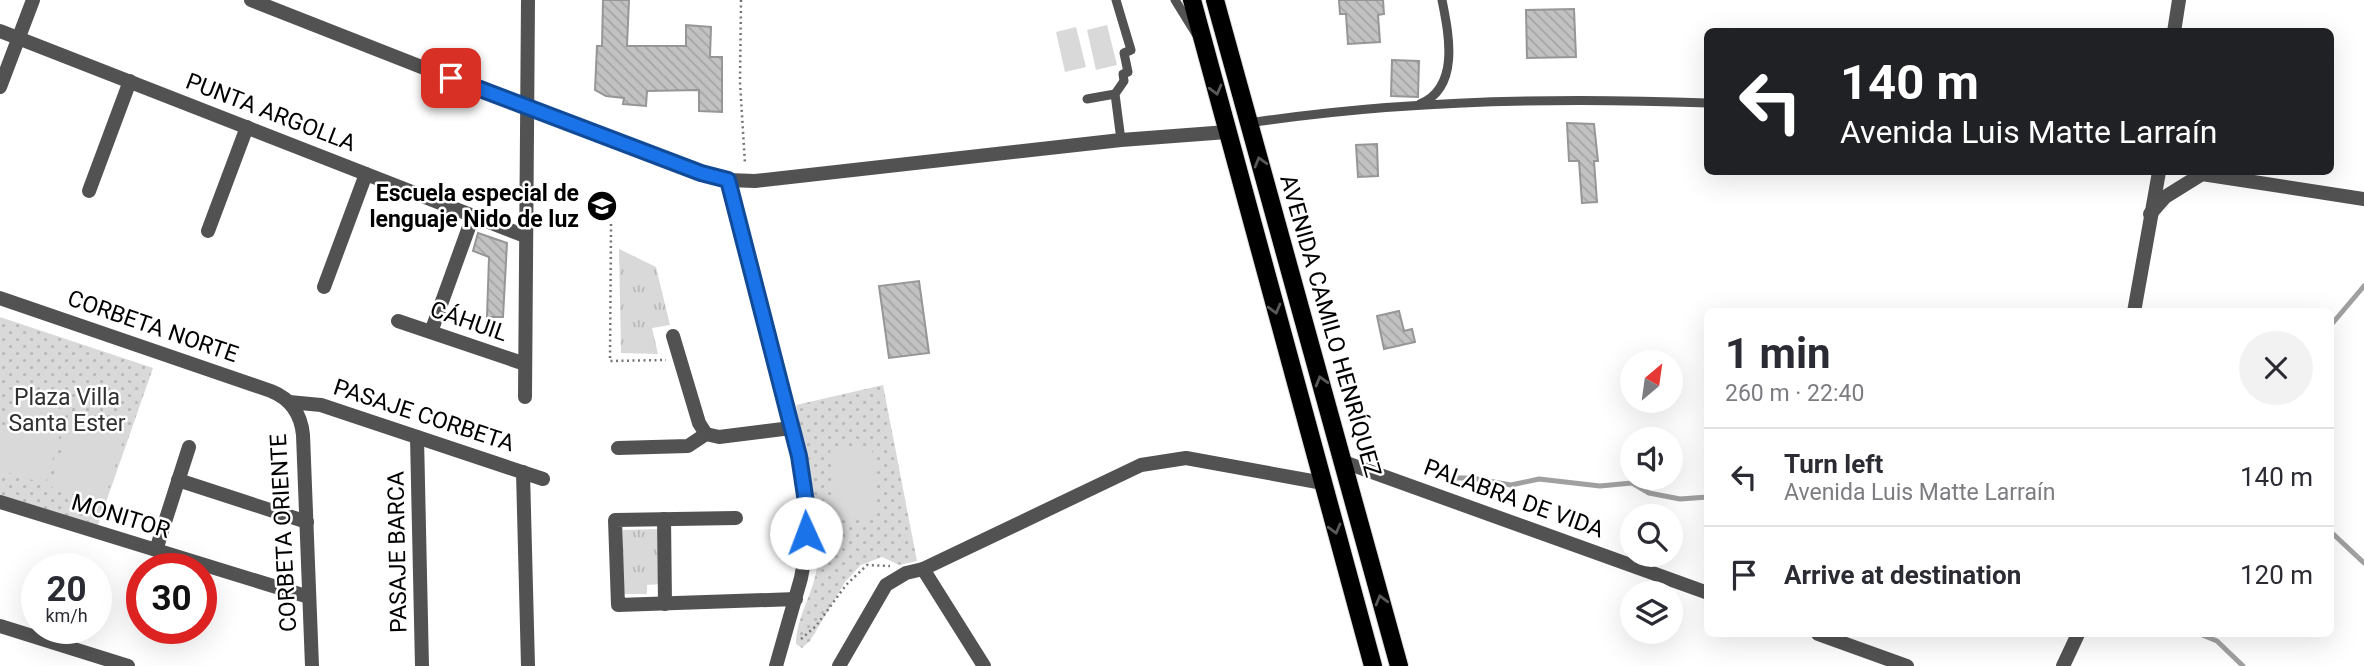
<!DOCTYPE html>
<meta charset="utf-8">
<style>
:root{--surface:#fff;--page:#f2f2f3;--text:#2b2b33;--muted:#7c7c81;--line:#e1e1e2}
body{margin:0;font-family:Roboto,sans-serif;background:var(--page);color:var(--text);height:100vh;display:flex;flex-direction:column;font-size:26px;white-space:nowrap}
*{box-sizing:border-box;margin:0}
p{font-size:23px;color:var(--muted)}
.icon{flex:none;width:38px;height:38px;fill:none;stroke:currentColor;stroke-width:2;stroke-linecap:round;stroke-linejoin:round}
.map{position:relative;flex:1;overflow:hidden}
.details{position:absolute;left:1704px;top:308px;width:630px;height:329px;display:flex;flex-direction:column;background:var(--surface);border-radius:10px;box-shadow:0 7px 28px #0002}
.details>*{flex:none}
.guide{position:absolute;left:1704px;top:28px;width:630px;height:147px;border-radius:10px;box-shadow:0 7px 28px #0002;background:#202124;color:#fff;overflow:hidden}
.needle{width:46px;rotate:29deg}
.controls{position:absolute;left:1620px;top:350px;display:grid;gap:14px}
.controls a{display:grid;place-items:center;width:63px;height:63px;border-radius:50%;background:var(--surface);box-shadow:0 7px 28px #0002;font-size:35px}
.speed{position:absolute;left:21px;top:553px;display:flex;gap:14px;font-size:35px;font-weight:700;text-align:center}
.speed>*{display:grid;place-content:center;width:91px;height:91px;border-radius:50%;background:var(--surface);box-shadow:0 7px 28px #0002;line-height:1}
.speed small{font-size:18px;font-weight:400}
.speed .limit{border:10px solid #d22;background:#fff;color:#111}
.pin{position:absolute;display:grid;place-items:center;width:60px;height:60px;color:#fff;margin:-30px;border-radius:14px;box-shadow:0 4px 10px #0006}
.me{position:absolute;width:77px;margin:-38px;rotate:358deg;stroke-linejoin:round;filter:drop-shadow(0 0 5px #0008)}
.turn{display:flex;align-items:center;gap:24px;height:147px;padding:0 21px;font-size:32px}
.turn .icon{width:91px;height:91px;stroke-width:2.5}
.turn b{display:block;font-size:49px;line-height:60px}
.round{display:grid;place-items:center;flex:none;width:74px;height:74px;border-radius:37px;background:var(--page)}
.overview{display:flex;align-items:center;justify-content:space-between;height:119px;padding:0 21px}
h1{font-size:42px;font-weight:700;line-height:52px}
ul{padding:0;list-style:none}
li{display:flex;align-items:center;gap:21px;height:98px;padding:0 21px;border-top:2px solid var(--line)}
li div{flex:1}
li b{display:block;font-size:26px}
li em{font-style:normal}
.map>svg:first-child{display:block}
</style>
<div class="map">
<svg width="2364" height="666" viewBox="0 0 2364 666">
<defs>
<pattern id="grass-tufts" width="24" height="20" patternUnits="userSpaceOnUse" patternTransform="scale(1.75)"><rect width="24" height="20" fill="#d9d9d9"/><path d="M3 7l-1-3M5 7V3M7 7l1-3M15 17l-1-3M17 17v-4M19 17l1-3" fill="none" stroke="#b8b8b8"/></pattern>
<pattern id="park-dots" width="8" height="8" patternUnits="userSpaceOnUse" patternTransform="scale(1.75)"><rect width="8" height="8" fill="#d9d9d9"/><path d="M2 2h.1M6 6h.1" fill="none" stroke="#b8b8b8" stroke-width="1.8" stroke-linecap="round"/></pattern>
<pattern id="building-back-hatch" width="6" height="6" patternUnits="userSpaceOnUse" patternTransform="scale(1.75)"><rect width="6" height="6" fill="#c2c2c2"/><path d="M-1 5l2 2M0 0l6 6M5-1l2 2" fill="none" stroke="#a5a5a5"/></pattern>
</defs>
<rect width="100%" height="100%" fill="#fff"/>
<g fill="url(#grass-tufts)">
<polygon points="619,249 656,267 670,325 652,328 658,354 621,353"/>
<polygon points="660,529 660,584 647,585 647,594 623,594 623,530"/>
</g>
<g fill="url(#park-dots)">
<polygon points="0,317 153,368 98,525 0,495"/>
<path d="M883,385L917,561L899,565L882,557L861,565L845,582L810,641L802,648L796,644C796,617 814,593 817,566C823,513 805,457 796,405Z"/>
</g>
<g fill="#d9d9d9">
<polygon points="1107,25 1117,65 1096,70 1087,30"/>
<polygon points="1076,27 1086,67 1065,72 1056,32"/>
<polygon points="15,395 67,411 45,484 0,470 0,442"/>
<polygon points="73,413 126,431 103,504 51,487"/>
<polygon points="872,448 877,516 835,519 830,451"/>
</g>
<g fill="none" stroke-linecap="round" stroke-linejoin="round">
<g stroke="#a0a0a0" stroke-width="5">
<polyline points="2331,325 2364,286"/>
<polyline points="1453,478 1471,478 1511,485 1539,479 1600,486 1632,483 1649,493 1680,499 1708,497"/>
<polyline points="2331,532 2364,563"/>
<polyline points="2200,634 2217,641 2243,666"/>
</g>
</g>
<g fill="url(#building-back-hatch)" stroke="#969696" stroke-width="2">
<polygon points="603,0 629,0 627,46 686,46 686,25 711,27 710,57 722,57 722,112 699,111 699,90 647,91 646,106 623,104 624,98 606,96 595,90 597,46 602,46"/>
<polygon points="1339,0 1383,0 1384,14 1378,15 1380,42 1348,44 1346,14 1340,14"/>
<polygon points="1574,9 1576,57 1527,58 1526,10"/>
<polygon points="1392,60 1419,61 1418,97 1391,96"/>
<polygon points="1567,123 1594,124 1598,161 1594,161 1597,202 1582,203 1579,161 1569,161"/>
<polygon points="1377,144 1378,176 1358,177 1356,145"/>
<polygon points="478,233 507,243 503,317 487,317 489,257 473,251"/>
<polygon points="919,281 929,353 889,358 879,286"/>
<polygon points="1399,311 1404,331 1412,329 1415,342 1384,349 1377,316"/>
</g>
<g fill="none" stroke-linecap="round" stroke-linejoin="round">
<g stroke="#dbdbdb" stroke-width="20">
<g id="primary">
<polyline points="1192,0 1373,666"/>
<polyline points="1215,0 1399,666"/>
</g>
</g>
<g stroke="#747474" stroke-width="2.5" stroke-dasharray="2 3.5" stroke-linecap="butt">
<polyline points="741,0 740,82 745,164"/>
<polyline points="611,224 610,361 666,360"/>
<polyline points="801,639 816,626 846,585 867,565 890,566"/>
</g>
<g stroke="#525252" stroke-width="9">
<polyline points="1116,0 1131,50 1124,53 1128,72 1123,74 1124,81 1115,94 1121,140"/>
<polyline points="1175,0 1196,34"/>
<polyline points="1087,99 1115,94"/>
<path d="M1420,104C1460,87 1449,35 1442,0"/>
<path d="M1249,123C1399,100 1556,97 1708,103"/>
</g>
<g stroke="#525252" stroke-width="14">
<polyline points="251,0 526,108 701,173 728,180 755,181 1121,140 1227,132"/>
<polyline points="0,31 525,236"/>
<polyline points="2174,32 2179,0"/>
<polyline points="0,87 33,0"/>
<polyline points="728,180 799,456 807,509 805,556 801,578 776,666"/>
<polyline points="89,191 130,81"/>
<polyline points="2150,214 2165,197 2202,174 2364,199"/>
<polyline points="208,231 247,127"/>
<polyline points="324,287 366,174"/>
<path d="M0,298L271,391C291,399 301,414 303,435L312,666"/>
<polyline points="2134,312 2159,172"/>
<polyline points="398,321 525,364"/>
<polyline points="431,332 473,216"/>
<polyline points="673,336 699,423 706,434 719,437 791,428"/>
<polyline points="525,397 528,0"/>
<polyline points="289,402 321,405 543,479"/>
<polyline points="417,437 422,666"/>
<polyline points="618,448 688,446 706,434"/>
<polyline points="1344,462 1708,593"/>
<polyline points="523,472 528,666"/>
<polyline points="178,480 307,522"/>
<polyline points="0,502 309,597"/>
<polyline points="736,518 615,520 618,605 796,599"/>
<polyline points="664,519 665,604"/>
<polyline points="156,550 189,447"/>
<polyline points="923,569 984,666"/>
<polyline points="0,626 128,666"/>
<polyline points="1818,634 1907,666"/>
<polyline points="839,666 886,585 906,573 923,569 1141,465 1186,458 1323,483"/>
<polyline points="2063,666 2078,634"/>
</g>
<use href="#primary" stroke="#000" stroke-width="18"/>
</g>
<defs><path id="oneway-chevron" d="M-2-3.5L2.5 0L-2 3.5" fill="none" stroke-width="1.6" stroke-linecap="round" stroke-linejoin="round" transform="scale(1.75)"/></defs>
<g stroke="#595959">
<use href="#oneway-chevron" transform="translate(1216 90) rotate(75)"/>
<use href="#oneway-chevron" transform="translate(1260 162) rotate(-106)"/>
<use href="#oneway-chevron" transform="translate(1275 309) rotate(75)"/>
<use href="#oneway-chevron" transform="translate(1321 381) rotate(-106)"/>
<use href="#oneway-chevron" transform="translate(1335 529) rotate(75)"/>
<use href="#oneway-chevron" transform="translate(1381 600) rotate(-105)"/>
</g>
<g fill="none" stroke-linecap="round" stroke-linejoin="round">
<g stroke="#114b97" stroke-width="18">
<polyline id="route" points="451,78 701,173 728,180 799,456 807,509 806,533"/>
</g>
<use href="#route" stroke="#1a73e8" stroke-width="12"/>
</g>
<defs>
<g id="school-disc" transform="scale(1.575)"><circle r="9.5" fill="#000" stroke="#fff"/><path d="M0-5L7-2L0 1L-7-2ZM-4 1L0 2.5L4 1V4Q0 6-4 4Z" fill="#fff"/></g>
</defs>
<g fill-rule="evenodd">
<use href="#school-disc" x="602" y="206"/>
</g>
<g text-anchor="middle" stroke-width="5" stroke-linejoin="round" paint-order="stroke">
<g font-size="23" fill="#000" stroke="#fff">
<text transform="translate(271 112) rotate(21)" y="8">PUNTA ARGOLLA</text>
<text transform="translate(469 321) rotate(19)" y="8">CÁHUIL</text>
<text transform="translate(153 326) rotate(19)" y="8">CORBETA NORTE</text>
<text transform="translate(1331 326) rotate(74)" y="8">AVENIDA CAMILO HENRÍQUEZ</text>
<text transform="translate(424 415) rotate(18)" y="8">PASAJE CORBETA</text>
<text transform="translate(1514 498) rotate(20)" y="8">PALABRA DE VIDA</text>
<text transform="translate(121 516) rotate(17)" y="8">MONITOR</text>
<text transform="translate(283 533) rotate(-93)" y="8">CORBETA ORIENTE</text>
<text transform="translate(397 552) rotate(-91)" y="8">PASAJE BARCA</text>
</g>
<g font-size="23" font-weight="bold" fill="#000" stroke="#fff" text-anchor="end">
<text x="579" y="201">Escuela especial de<tspan x="579" dy="26">lenguaje Nido de luz</tspan></text>
</g>
<g font-size="23" fill="#303030" stroke="#fff">
<text x="67" y="405">Plaza Villa<tspan x="67" dy="26">Santa Ester</tspan></text>
</g>
</g>
</svg>
<div class="controls">
<a><svg class="needle" viewBox="-14 -14 28 28"><path d="M0-13l5 13h-10z" fill="#e53935"/><path d="M0 13l5-13h-10z" fill="#7c7c81"/></svg></a>
<a><svg class="icon" aria-label="sound" viewBox="0 0 24 24"><path d="M4 9h4l5-4v14l-5-4H4zM17 9q2 3 0 6"/></svg></a>
<a><svg class="icon" aria-label="search" viewBox="0 0 24 24"><circle cx="10" cy="10" r="6"/><path d="M15 15l6 6"/></svg></a>
<a><svg class="icon" aria-label="layers" viewBox="0 0 24 24"><path d="M12 4l9 5-9 5-9-5zM3 14l9 5 9-5"/></svg></a>
</div>
<div class="speed"><div>20<small>km/h</small></div><div class="limit">30</div></div>
<div class="pin" style="left:451px;top:78px;background:#d93025"><svg class="icon" aria-label="arrive" viewBox="0 0 24 24"><path d="M6 21V4h12l-3 4 3 4H6"/></svg></div>
<svg class="me" style="left:806px;top:533px" viewBox="-20 -20 40 40"><circle r="19" fill="#fff"/><path d="M0-13L10 11 0 6-10 11z" fill="#1a73e8"/></svg>
<div class="guide">
<div class="turn"><svg class="icon" aria-label="left" viewBox="0 0 24 24"><path d="M17 20v-9H6M10 6l-5 5 5 5"/></svg><div><b>140 m</b>Avenida Luis Matte Larraín</div></div>
</div>
<section class="details">
<div class="overview"><div><h1>1 min</h1><p>260 m · 22:40</p></div><a class="round"><svg class="icon" aria-label="close" viewBox="0 0 24 24"><path d="M6 6l12 12M18 6L6 18"/></svg></a></div>
<ul>
<li><svg class="icon" aria-label="left" viewBox="0 0 24 24"><path d="M17 20v-9H6M10 6l-5 5 5 5"/></svg><div><b>Turn left</b><p>Avenida Luis Matte Larraín</p></div><em>140 m</em></li>
<li><svg class="icon" aria-label="arrive" viewBox="0 0 24 24"><path d="M6 21V4h12l-3 4 3 4H6"/></svg><div><b>Arrive at destination</b></div><em>120 m</em></li>
</ul>
</section>
</div>
